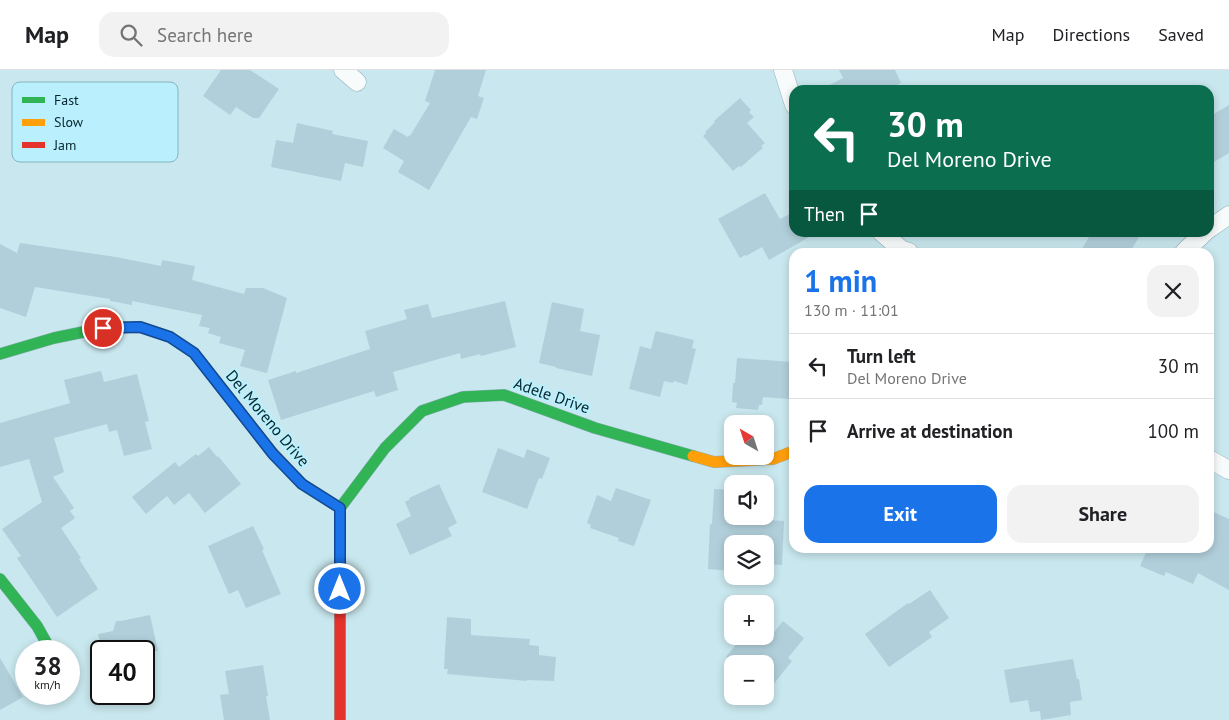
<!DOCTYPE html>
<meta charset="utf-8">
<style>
:root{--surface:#fff;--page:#f2f2f2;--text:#202124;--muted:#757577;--line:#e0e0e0;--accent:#1a73e8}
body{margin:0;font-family:"PT Sans",sans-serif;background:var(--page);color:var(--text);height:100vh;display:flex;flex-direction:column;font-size:19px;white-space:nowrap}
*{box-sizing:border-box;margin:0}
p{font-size:16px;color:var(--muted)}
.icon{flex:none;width:28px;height:28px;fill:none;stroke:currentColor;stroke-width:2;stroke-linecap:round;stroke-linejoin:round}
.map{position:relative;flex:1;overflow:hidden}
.details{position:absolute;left:789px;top:178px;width:425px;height:305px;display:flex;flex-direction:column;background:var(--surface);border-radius:15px;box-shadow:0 2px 8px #0003}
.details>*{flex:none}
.top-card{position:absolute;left:789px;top:15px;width:425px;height:152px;border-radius:15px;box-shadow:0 2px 8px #0003;background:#0b6e4f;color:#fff;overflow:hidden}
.needle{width:32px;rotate:321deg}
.buttons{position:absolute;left:724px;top:345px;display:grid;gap:10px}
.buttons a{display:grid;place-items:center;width:50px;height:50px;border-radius:10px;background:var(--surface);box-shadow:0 2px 8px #0003;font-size:25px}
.speed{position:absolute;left:15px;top:570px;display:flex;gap:10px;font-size:25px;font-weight:700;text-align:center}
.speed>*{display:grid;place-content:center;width:65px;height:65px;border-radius:50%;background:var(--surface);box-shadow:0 2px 8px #0003;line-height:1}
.speed small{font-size:12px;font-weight:400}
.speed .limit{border:2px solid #111;border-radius:8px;background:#fff;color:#111}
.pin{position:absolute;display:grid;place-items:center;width:42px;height:42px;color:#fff;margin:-21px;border:2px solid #fff;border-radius:50%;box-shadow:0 1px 5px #0007}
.me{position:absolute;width:55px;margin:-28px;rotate:0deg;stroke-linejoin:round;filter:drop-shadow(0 0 4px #0008)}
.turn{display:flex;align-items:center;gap:18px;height:105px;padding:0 15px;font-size:22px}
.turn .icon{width:65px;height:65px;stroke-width:2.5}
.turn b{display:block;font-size:35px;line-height:42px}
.then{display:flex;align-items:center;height:48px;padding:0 15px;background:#0003;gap:10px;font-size:19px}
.round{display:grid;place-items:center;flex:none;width:52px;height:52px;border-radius:15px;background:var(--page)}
.head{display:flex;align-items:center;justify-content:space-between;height:85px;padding:0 15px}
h1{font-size:30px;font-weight:800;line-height:38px;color:var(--accent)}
.cta{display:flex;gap:10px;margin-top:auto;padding:10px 15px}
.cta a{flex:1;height:58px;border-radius:15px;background:var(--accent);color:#fff;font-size:20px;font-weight:800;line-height:58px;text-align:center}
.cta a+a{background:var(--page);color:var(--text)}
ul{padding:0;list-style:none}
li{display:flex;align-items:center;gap:15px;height:65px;padding:0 15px;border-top:1px solid var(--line)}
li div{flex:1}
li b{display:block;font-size:19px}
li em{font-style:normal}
header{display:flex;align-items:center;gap:30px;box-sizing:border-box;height:70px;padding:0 25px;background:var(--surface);border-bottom:1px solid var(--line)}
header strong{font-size:24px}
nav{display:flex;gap:28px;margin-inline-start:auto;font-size:18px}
.search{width:350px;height:45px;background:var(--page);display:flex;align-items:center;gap:12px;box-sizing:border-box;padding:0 18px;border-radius:15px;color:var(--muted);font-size:19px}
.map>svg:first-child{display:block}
</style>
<header>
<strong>Map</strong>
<div class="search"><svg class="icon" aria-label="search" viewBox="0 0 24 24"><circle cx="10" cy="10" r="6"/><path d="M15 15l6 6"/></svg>Search here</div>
<nav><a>Map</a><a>Directions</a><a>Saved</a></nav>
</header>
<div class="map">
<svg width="1229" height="650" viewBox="0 0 1229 650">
<rect width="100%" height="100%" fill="#c9e7ee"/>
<g fill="#b1cfda">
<polygon points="221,0 250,0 279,19 259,48 253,48 236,37 230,45 203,26"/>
<polygon points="435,0 486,0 478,26 484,28 477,49 471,47 429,120 398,102 404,91 383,78 394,59 408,67 409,65 410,66 430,33 425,31"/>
<polygon points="839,0 895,0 901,13 887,20 820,20 843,8"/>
<polygon points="740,28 751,40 749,42 754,47 747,53 765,73 761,76 763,78 758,82 741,97 739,96 733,101 703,66 706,63 705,62 715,52 714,51"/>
<polygon points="1229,35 1229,83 1209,95 1209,47"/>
<polygon points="297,53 333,61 332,64 368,71 363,97 345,93 341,111 271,97 276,70 293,73"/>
<polygon points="765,123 780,149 794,142 794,162 818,162 769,190 762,177 746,186 745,185 740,188 718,149"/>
<polygon points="1092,162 1142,162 1130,182 1080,182"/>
<polygon points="20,173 116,187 161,196 162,190 195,196 192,210 244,224 246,218 263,218 287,228 267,303 240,296 245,280 219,273 221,267 208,263 210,258 199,256 202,245 132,231 132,235 110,231 110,229 35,217 26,247 0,238 0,174 17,183"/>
<polygon points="505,231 516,277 481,286 480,284 461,289 460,283 393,302 398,320 376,327 374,321 281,350 268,310 296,301 296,303 370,279 365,261 407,249 404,240 428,234 432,248"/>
<polygon points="552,232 584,239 580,261 600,265 592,306 556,298 556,297 539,293"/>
<polygon points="656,261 694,270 692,278 696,279 687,315 674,311 673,313 664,311 660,327 629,319 640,276 651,279 655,263"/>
<polygon points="737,288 792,292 789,329 763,327 762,335 759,335 758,340 736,338 737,333 732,332 733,313 735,313"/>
<polygon points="101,301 104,312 137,304 149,351 145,352 152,379 124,386 117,360 109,362 107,354 54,368 64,402 53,407 74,438 70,441 75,448 61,458 81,488 79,489 98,519 57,547 17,488 21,486 2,459 42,432 29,389 0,397 0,353 70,333 64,310"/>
<polygon points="209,377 217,387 218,386 241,414 205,443 189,423 174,435 167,426 146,444 132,427 175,392 179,397 196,384 198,386"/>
<polygon points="498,378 524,388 527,379 550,388 542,409 539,408 527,439 482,422"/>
<polygon points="439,414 457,453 448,458 452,466 410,485 396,454 411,446 405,432 410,429 409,428"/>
<polygon points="616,418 651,430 634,476 618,471 619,468 590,458 591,455 587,453 597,425 611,431"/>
<polygon points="714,419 732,420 732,446 751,447 751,449 784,451 782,495 765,494 765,474 732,474 732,501 708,499 710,454 712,454"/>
<polygon points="1209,440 1229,449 1229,520 1198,503 1193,514 1166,502 1164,506 1140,496 1148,478 1209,478"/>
<polygon points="253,456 264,479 262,480 281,524 246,538 238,520 229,524 208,476"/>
<polygon points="930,520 949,548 929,562 932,567 889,597 865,564 908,533 909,534"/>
<polygon points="150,545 158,581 102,581 98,564 113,561 116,551 121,551"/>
<polygon points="447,547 471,549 471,565 530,569 529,575 539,576 539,585 556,587 554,611 527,610 527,611 447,604 448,599 444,599"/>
<polygon points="783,551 804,568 788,588 792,591 765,625 765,594 735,594 726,587 737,573 740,574 746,566 771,566"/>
<polygon points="0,588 23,627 0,640"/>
<polygon points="1073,589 1077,609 1079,609 1082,630 1070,632 1071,645 1041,650 1040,641 1030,642 1028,630 1010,633 1004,600"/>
<polygon points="263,595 268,626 266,626 270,650 224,650 220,625 229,624 225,601"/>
</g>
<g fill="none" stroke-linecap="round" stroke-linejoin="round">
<g stroke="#8fafb7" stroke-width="19">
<g id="street">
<polyline points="343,0 357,12"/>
<polyline points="783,0 794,35"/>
<polyline points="1209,159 1229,145"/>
<polyline points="881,162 902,180 909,182"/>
<polyline points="1184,182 1205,162"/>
<polyline points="1209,389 1229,400"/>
</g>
</g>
<g stroke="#8fafb7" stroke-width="12">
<g id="fast">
<polyline points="0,284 54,268 103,258 140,257 170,267 194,283 271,381"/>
<polyline points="340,438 385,378 422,341 463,327 504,325 595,358 693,386"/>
<polyline points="0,509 37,556 51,581"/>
</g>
</g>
<g stroke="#8fafb7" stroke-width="12">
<g id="slow">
<polyline points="271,381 302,414 340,438"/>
<polyline points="693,386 714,392 773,389 794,381"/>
</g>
</g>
<g stroke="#8fafb7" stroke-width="12">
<polyline id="jam" points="340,438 340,650"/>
</g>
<use href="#street" stroke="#f7fbfc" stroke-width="18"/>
<use href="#fast" stroke="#30b455" stroke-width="11"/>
<use href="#slow" stroke="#ff9f0a" stroke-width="11"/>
<use href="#jam" stroke="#e5322d" stroke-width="11"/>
</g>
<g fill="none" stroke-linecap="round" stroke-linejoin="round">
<g stroke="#114b97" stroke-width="12">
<polyline id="route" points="103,258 140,257 170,267 194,283 273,384 302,414 340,438 340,519"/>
</g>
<use href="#route" stroke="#1a73e8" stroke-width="9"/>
</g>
<g text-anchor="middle" stroke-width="4.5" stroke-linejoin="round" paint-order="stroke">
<g font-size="16" fill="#05252c" stroke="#baf0fd">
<text transform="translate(552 325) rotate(19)" y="6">Adele Drive</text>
<text transform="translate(268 348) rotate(50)" y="6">Del Moreno Drive</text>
</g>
</g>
<rect x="12" y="12" width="166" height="80" rx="8" fill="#baf0fd" stroke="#84b3be" stroke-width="1"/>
<rect x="22" y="27" width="23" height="6" fill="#30b455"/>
<rect x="22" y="49" width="23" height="7" fill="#ff9f0a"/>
<rect x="22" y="72" width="23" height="6" fill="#e5322d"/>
<g font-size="14" fill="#05252c">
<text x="54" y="35">Fast</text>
<text x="54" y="57">Slow</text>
<text x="54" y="80">Jam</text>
</g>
</svg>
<div class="buttons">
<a><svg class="needle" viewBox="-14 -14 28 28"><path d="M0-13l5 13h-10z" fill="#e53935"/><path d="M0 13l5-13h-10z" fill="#757577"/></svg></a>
<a><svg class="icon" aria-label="sound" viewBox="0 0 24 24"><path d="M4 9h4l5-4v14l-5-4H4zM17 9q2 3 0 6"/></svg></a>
<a><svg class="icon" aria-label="layers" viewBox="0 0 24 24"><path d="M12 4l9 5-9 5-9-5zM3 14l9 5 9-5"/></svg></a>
<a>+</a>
<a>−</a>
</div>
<div class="speed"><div>38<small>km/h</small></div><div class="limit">40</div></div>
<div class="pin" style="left:103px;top:258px;background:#d93025"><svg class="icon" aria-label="arrive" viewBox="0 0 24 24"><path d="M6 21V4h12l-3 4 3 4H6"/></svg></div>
<svg class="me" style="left:340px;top:519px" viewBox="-20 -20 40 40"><circle r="17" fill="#1a73e8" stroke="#fff" stroke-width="3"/><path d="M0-11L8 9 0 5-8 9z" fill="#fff"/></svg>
<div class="top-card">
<div class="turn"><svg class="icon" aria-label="left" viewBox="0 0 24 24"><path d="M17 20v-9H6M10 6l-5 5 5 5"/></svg><div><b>30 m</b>Del Moreno Drive</div></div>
<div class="then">Then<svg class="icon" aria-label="arrive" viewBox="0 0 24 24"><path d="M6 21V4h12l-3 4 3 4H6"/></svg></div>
</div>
<section class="details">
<div class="head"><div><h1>1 min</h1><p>130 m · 11:01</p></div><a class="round"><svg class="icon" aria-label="close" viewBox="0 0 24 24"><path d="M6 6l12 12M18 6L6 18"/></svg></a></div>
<ul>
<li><svg class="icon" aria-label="left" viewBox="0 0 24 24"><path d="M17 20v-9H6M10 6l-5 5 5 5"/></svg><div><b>Turn left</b><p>Del Moreno Drive</p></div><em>30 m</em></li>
<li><svg class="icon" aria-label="arrive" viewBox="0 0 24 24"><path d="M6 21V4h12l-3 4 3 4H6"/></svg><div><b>Arrive at destination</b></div><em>100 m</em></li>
</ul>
<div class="cta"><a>Exit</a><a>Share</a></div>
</section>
</div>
